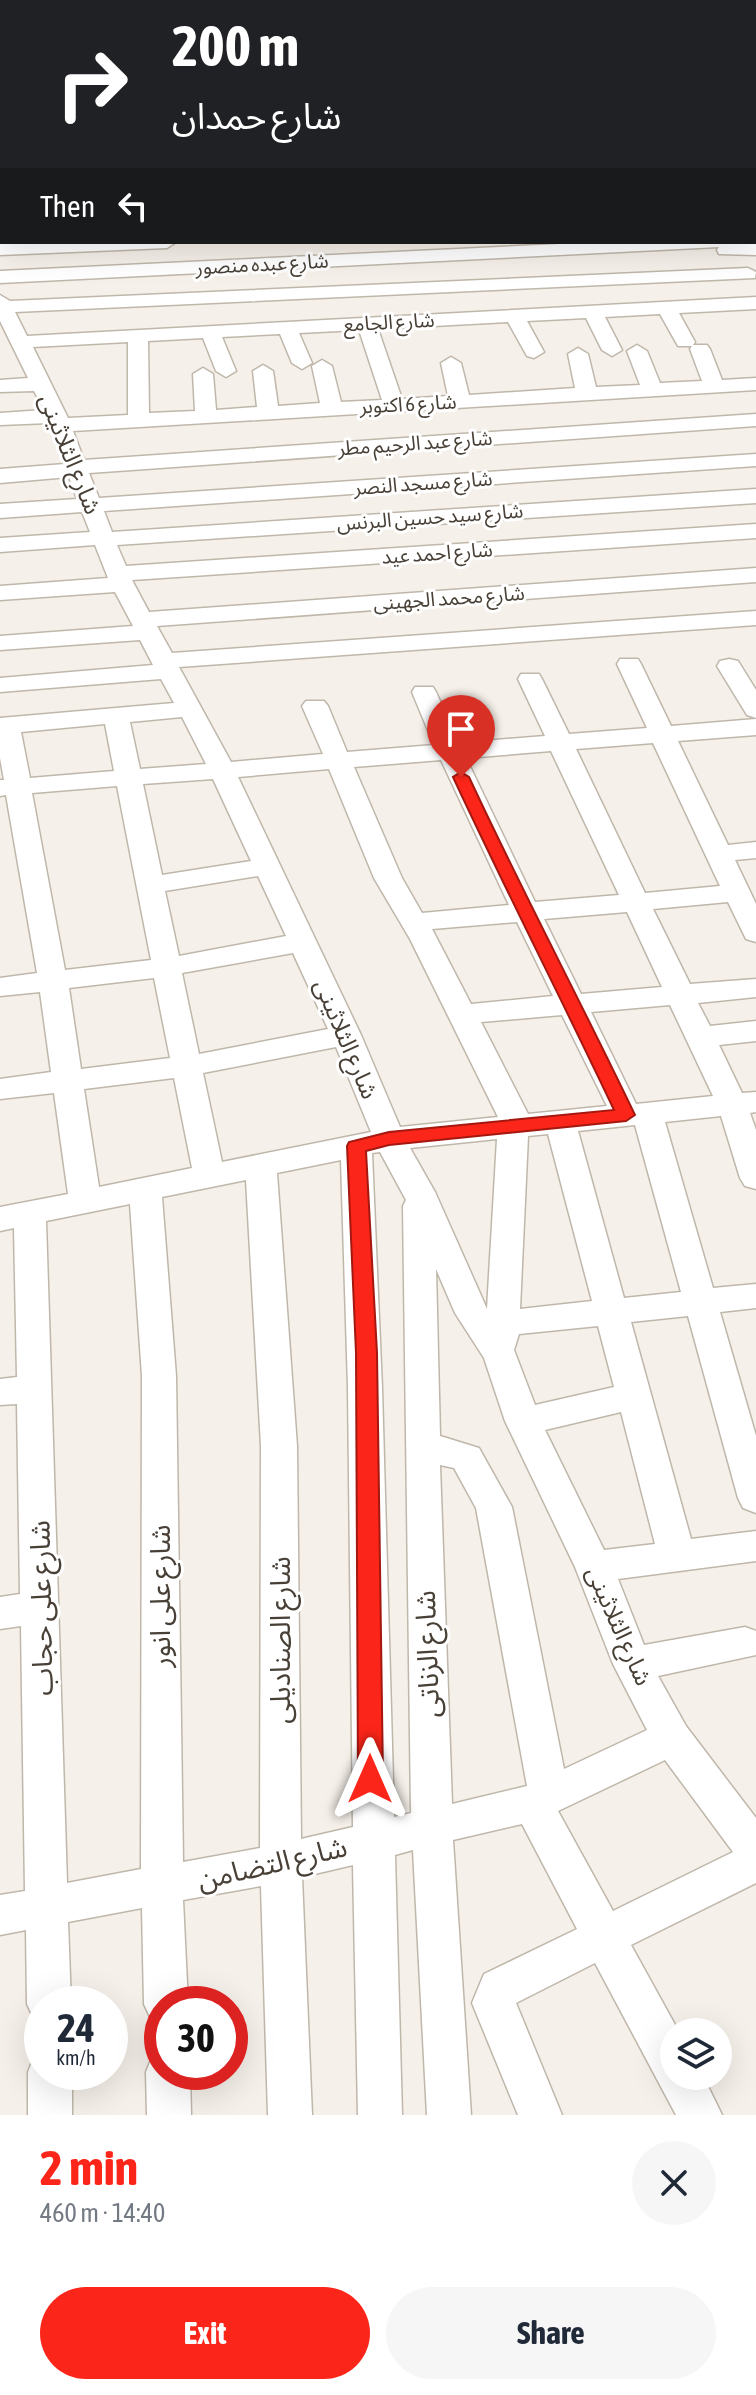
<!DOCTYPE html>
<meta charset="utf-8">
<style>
:root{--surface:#fff;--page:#f6f6f7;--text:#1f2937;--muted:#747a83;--accent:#fc2519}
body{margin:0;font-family:"Asap Condensed","Noto Sans Arabic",sans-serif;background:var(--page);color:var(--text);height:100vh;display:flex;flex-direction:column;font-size:30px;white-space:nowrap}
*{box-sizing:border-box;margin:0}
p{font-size:26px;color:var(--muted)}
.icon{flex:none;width:44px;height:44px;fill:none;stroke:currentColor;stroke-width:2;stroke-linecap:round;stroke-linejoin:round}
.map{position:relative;height:2115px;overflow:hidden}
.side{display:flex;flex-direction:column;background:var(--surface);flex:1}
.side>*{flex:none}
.top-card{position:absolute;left:0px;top:0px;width:756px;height:244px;box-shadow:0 8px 32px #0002;background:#202124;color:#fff;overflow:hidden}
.fabs{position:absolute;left:660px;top:2018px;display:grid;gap:16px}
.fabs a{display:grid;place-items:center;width:72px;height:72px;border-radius:50%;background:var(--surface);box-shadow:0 8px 32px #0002;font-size:40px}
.speed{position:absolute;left:24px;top:1986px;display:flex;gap:16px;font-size:40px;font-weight:700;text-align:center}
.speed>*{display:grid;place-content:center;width:104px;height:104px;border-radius:50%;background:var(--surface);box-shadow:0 8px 32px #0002;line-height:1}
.speed small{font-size:20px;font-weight:400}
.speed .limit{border:12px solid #d22;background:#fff;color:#111}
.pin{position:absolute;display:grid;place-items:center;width:68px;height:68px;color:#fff;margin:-82px -34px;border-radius:50% 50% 50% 0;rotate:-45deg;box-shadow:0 0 8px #0007}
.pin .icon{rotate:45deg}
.me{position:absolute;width:88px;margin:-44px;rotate:0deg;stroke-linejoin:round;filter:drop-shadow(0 0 6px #0008)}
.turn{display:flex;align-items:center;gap:28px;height:168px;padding:0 40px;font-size:36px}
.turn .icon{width:104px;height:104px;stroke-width:2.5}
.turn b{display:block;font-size:56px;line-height:68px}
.then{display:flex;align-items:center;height:76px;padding:0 40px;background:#0003;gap:16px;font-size:30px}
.round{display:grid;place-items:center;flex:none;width:84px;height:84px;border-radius:42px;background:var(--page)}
.head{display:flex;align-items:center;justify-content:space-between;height:136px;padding:0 40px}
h1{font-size:48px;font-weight:700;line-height:60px;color:var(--accent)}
.action{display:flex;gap:16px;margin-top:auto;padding:16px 40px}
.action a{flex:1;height:92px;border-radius:48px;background:var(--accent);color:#fff;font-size:32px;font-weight:700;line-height:92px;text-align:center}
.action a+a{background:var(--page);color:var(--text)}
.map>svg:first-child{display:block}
</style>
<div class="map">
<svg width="756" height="2115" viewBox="0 0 756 2115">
<rect width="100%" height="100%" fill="#f5f0e9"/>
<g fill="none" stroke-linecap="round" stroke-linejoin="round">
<g stroke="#c0b7ab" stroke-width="3">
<g id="minor">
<polygon points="32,0 85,0 30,2"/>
<polygon points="155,0 171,0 172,2 156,2"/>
<rect x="302" y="0" width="16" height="2"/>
<polygon points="370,0 428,0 368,2"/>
<polygon points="450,0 466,0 468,2 452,2"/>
<polygon points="649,0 709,0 647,2"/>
<rect x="754" y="26" width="2" height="10"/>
<rect x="0" y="32" width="2" height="10"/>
<rect x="754" y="63" width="2" height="10"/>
<rect x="0" y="75" width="2" height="10"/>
<polygon points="756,99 756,109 754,110 754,100"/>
<rect x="0" y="116" width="2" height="14"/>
<rect x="754" y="130" width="2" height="13"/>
<rect x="754" y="155" width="2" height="10"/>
<rect x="0" y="165" width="2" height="10"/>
<rect x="754" y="219" width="2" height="10"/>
<polygon points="176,242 167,248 0,255 0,243"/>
<polygon points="601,242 756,243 756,255 719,254 717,250 719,247 0,283 0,271"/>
<path d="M748,268L756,272L755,278L15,312L27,336L756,297V309L679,313L695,342L693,345H707L710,349L722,380L756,378V390L73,431L84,460L756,414V426L89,473L99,498L756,454V466L104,511L112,532L756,489V503L117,545L126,566L756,524V538L132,580L149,612L756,568V582L157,626L172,653L756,611V625L179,667L231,762L323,754L302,706L306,701H324L328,706L347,752L434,745L412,692L415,687H433L436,692L459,743L545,736L518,679L521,674H539L542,679L569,734L647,728L617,664L620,659H638L641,664L671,726L756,719V735L678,741L728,845L756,842V858L735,860L756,904V942L746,939L728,902L653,909L690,984L756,979V997L698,1003L710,1026L756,1021V1041L719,1045L742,1093L756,1092V1112L750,1113L756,1130V1189L745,1186L740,1178L721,1116L665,1122L713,1288L756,1284V1308L720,1312L756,1436V1513L743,1508L738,1498L688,1316L631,1322L691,1539L756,1531V1561L618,1579L644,1645L745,1627L756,1631V1655L658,1676L686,1726L756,1818V1883L631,1945L679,2032H674V2076H703L722,2115H676L595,1963L516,2003L562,2115H518L472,2003L484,1974L577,1929L522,1824L453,1840L471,2115H427L413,1850L395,1855L402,2115H358L353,1865L302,1877L312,2115H268L261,1886L183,1900L188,2004H162V2023L151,2019L144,2004L142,1908L68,1922L71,2004H42V2022L34,2019L27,2004L26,1930L0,1935V1895L25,1891L21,1626L0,1629V1597L20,1594L17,1404L0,1405V1379L17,1377L14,1228L0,1231V1207L68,1194L54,1093L0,1099V1079L51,1072L40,992L0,996V978L37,973L6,795L0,796V780H4L0,758V718L174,703L161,679L0,692V678L153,665L140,640L0,650V636L133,626L115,592L0,600V586L108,578L95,545L0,552V538L90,532L82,512L0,518V504L77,499L69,477L0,483V469L65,464L49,423L0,425V413L44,410L34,391L0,392V380L28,378L0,321V295L10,301ZM660,314L678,346H692L690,349L702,381L660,383L647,351L637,345L627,351L640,385L596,387L588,354L578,348L568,354L575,388L469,395L461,363L451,357L441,363L448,396L402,399L378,329L508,322L527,356L534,358L544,352L527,321L586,318L602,350L612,356L622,350L605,317ZM359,330L382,400L341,402L332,366L322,360L312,366L320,403L278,406L273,371L263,365L253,371L257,407L216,410L213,374L203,368L193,374L195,411L149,413L148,341L203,338L216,371L226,377L236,371L222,337L280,334L292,363L302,369L312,363L299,333ZM128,342V415L68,418L33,347ZM182,717L206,764L140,769L130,722ZM105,724L114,771L30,778L21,732ZM653,743L720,886L645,893L576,749ZM551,751L619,895L535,902L466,758ZM441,760L509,905L422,913L402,878L354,767ZM329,769L374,878L410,939L498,1117L400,1127L361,1035L238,777ZM213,779L251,861L162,875L143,784ZM117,786L151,960L65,970L32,793ZM258,876L286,936L179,956L165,891ZM627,912L662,987L581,994L544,919ZM517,922L553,996L471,1004L432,929ZM293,953L328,1029L199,1054L182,973ZM154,978L170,1058L81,1069L69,988ZM670,1005L713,1096L636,1104L591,1012ZM562,1015L607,1106L528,1114L481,1022ZM336,1047L371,1132L222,1162L203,1073ZM174,1078L192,1168L99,1187L84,1089ZM635,1125L681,1292L624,1298L578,1131ZM548,1134L592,1301L520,1309L528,1136ZM497,1139L487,1309L435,1192L410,1148ZM380,1152L406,1200L403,1206L411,1813L394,1817L382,1388L372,1153ZM341,1160L348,1388L353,1827L301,1839L297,1446L277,1173ZM246,1180L261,1446L260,1848L183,1862L176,1376L162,1197ZM130,1204L142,1376L141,1869L67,1883L46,1221ZM436,1269L455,1313L484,1358L505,1421L575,1567L613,1664L647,1730L564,1769L512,1507L479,1448L440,1436ZM598,1326L614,1387L535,1405L514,1350L519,1334ZM621,1412L655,1544L604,1550L545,1430ZM440,1465L454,1468L476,1508L527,1786L452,1804ZM665,1760L733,1852L613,1911L558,1811Z"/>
<polygon points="729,659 738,661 756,690 756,718 747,715 717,666 720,661"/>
<polygon points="42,2053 42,2072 72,2072 72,2115 28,2115 28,2072 34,2057"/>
<polygon points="162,2053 162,2072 190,2072 191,2115 147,2115 146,2072 152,2057"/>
</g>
</g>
<use href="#minor" fill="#fff" fill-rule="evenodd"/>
</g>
<path fill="#fc2519" stroke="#a41810" stroke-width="2" d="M461,772L469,777C522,891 581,1002 635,1115L626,1121L389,1145L366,1151L377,1353L383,1779L379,1787L370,1790L362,1787L358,1779L356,1353L347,1146L349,1142L389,1132L614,1110C561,998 505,889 453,777Z"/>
<g text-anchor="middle" stroke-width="6" stroke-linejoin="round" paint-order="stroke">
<g font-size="20" fill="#484037" stroke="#fff">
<text transform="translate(262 264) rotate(-3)" y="7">شارع عبده منصور</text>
<text transform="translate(389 322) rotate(-3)" y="7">شارع الجامع</text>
<text transform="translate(408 404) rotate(-3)" y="7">شارع 6 اكتوبر</text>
<text transform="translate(415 443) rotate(-4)" y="7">شارع عبد الرحيم مطر</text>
<text transform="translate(423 483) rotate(-4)" y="7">شارع مسجد النصر</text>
<text transform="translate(430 517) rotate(-4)" y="7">شارع سيد حسين البرنس</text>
<text transform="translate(437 553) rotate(-4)" y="7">شارع احمد عيد</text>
<text transform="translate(449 598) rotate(-4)" y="7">شارع محمد الجهينى</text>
</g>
<g font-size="24" fill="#484037" stroke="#fff">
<text transform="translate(70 454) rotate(68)" y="8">شارع الثلاثينى</text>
<text transform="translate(346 1039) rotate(67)" y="8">شارع الثلاثينى</text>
<text transform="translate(619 1626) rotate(66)" y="8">شارع الثلاثينى</text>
</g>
<g font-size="28" fill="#484037" stroke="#fff">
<text transform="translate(160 1596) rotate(-90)" y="10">شارع على انور</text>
<text transform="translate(41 1608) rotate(-91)" y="10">شارع على حجاب</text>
<text transform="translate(280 1640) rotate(-90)" y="10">شارع الصناديلى</text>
<text transform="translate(427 1654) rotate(-92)" y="10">شارع الزناتى</text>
<text transform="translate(272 1863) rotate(-13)" y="10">شارع التضامن</text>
</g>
</g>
</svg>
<div class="fabs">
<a><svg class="icon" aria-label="layers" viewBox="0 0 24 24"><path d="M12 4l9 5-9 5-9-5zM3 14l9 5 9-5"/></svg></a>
</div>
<div class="speed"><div>24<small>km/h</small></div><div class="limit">30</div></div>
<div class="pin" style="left:461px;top:777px;background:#d93025"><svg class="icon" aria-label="arrive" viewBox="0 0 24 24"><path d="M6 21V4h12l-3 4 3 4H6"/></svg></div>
<svg class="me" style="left:370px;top:1779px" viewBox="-20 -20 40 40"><path d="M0-17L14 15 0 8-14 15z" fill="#fc2519" stroke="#fff" stroke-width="4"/></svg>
<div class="top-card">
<div class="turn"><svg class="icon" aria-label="right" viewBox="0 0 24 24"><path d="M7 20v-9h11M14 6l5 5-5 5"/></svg><div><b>200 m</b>شارع حمدان</div></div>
<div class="then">Then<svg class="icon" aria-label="left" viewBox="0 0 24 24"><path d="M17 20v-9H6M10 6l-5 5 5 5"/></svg></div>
</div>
</div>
<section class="side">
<div class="head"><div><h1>2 min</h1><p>460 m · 14:40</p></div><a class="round"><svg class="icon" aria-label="close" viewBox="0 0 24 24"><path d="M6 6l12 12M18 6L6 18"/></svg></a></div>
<div class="action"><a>Exit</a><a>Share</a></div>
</section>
